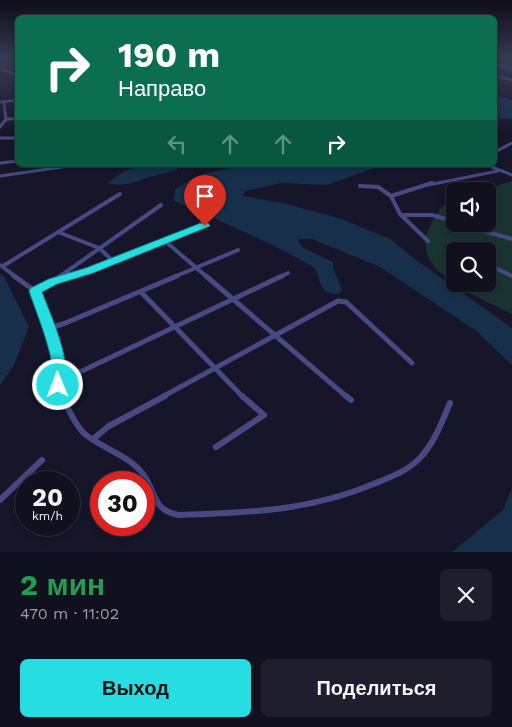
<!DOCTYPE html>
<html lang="ru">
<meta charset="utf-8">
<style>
:root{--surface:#11101f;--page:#1e1e2c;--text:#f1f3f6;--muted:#9c9da4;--line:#30303d;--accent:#26dee2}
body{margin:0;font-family:"Work Sans",sans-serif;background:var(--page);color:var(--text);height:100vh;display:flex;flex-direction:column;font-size:19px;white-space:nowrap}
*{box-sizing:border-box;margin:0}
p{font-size:16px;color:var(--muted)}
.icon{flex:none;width:28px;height:28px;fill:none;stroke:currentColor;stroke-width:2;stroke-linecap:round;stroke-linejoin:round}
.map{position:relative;height:552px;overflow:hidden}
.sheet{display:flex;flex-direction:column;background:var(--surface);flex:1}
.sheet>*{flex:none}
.banner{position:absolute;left:15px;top:15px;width:482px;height:152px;border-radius:8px;box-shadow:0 2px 8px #0003,0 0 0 1px var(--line);background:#0b6e4f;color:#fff;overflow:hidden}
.buttons{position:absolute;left:446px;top:182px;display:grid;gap:10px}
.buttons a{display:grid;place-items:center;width:50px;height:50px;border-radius:8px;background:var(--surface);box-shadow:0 2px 8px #0003,0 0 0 1px var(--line);font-size:25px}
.speed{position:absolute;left:15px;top:471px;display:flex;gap:10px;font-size:25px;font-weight:700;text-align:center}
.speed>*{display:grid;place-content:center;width:65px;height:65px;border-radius:50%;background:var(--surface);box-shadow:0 2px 8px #0003,0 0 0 1px var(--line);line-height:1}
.speed small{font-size:12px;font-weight:400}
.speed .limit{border:8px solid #d22;background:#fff;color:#111}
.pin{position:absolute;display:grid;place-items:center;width:42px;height:42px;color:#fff;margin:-51px -21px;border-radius:50% 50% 50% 0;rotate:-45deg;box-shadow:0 0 5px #0007}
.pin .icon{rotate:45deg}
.me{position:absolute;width:55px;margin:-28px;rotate:359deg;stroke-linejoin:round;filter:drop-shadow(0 0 4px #0008)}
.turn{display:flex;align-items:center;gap:18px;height:105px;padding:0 20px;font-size:22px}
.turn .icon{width:65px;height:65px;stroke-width:2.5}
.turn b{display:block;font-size:35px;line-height:42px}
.lanes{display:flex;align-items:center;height:48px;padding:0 20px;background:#0003;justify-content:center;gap:25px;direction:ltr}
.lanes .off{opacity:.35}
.round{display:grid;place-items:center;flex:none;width:52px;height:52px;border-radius:8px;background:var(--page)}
.headline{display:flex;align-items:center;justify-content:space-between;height:85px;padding:0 20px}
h1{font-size:30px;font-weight:700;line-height:38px;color:#1e9e55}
.action{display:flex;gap:10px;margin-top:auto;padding:10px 20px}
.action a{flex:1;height:58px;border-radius:8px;background:var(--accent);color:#111;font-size:20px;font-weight:700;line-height:58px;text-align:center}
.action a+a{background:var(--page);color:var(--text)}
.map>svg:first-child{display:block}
</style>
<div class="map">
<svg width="512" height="552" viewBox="0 0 512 552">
<rect width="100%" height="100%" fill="#171529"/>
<path fill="#193330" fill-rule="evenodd" d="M512,181V314C482,298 406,272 430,226C437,213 440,205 455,200V224H488V191H479ZM455,251H488V284H455Z"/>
<g fill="#172f4b">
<polygon points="495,96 512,100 512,119 495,118"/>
<path d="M142,165H177V170C169,172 161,174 153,176C136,181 125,188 107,183L123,172Z"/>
<path d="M247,165H383L327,185L281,183L245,191L243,196L283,203L342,219L390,239L420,263L512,328V365L475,330L380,267L312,239H297L302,247L333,262V268L342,289L339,294C312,294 325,273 310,265C266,240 220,221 174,201L175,189L201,174Z"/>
<polygon points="0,275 4,276 29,327 13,367 0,385"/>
<polygon points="512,488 512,552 452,552 503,510"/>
</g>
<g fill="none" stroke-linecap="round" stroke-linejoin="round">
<g stroke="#464982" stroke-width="2.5">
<polyline points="505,58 512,60"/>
<polyline points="495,65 512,69"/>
<polyline points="0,69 18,75"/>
<polyline points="495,76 512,80"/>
<polyline points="0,102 18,100"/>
<polyline points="4,102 5,113"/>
</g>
<g stroke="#464982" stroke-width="3">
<polyline points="6,119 18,119"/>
<polyline points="0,127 6,119 5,112"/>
<polyline points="0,138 18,138"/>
<polyline points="495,152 512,143"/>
<polyline points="0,163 18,161"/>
<polyline points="487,165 512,175"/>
<polyline points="0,176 76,165"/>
<polyline points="428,185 498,171"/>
</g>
<g stroke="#464982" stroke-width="4">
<polyline points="360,186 378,187 391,196"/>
<polyline points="403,215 432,215 455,222"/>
<polyline points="459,224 512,239"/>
<polyline points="205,226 165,241 207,277"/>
<polyline points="58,232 99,248 113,261"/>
<polyline points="428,241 400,214 391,196 432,183"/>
<polyline points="0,265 16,277"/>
<polyline points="3,266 120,194"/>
<polyline points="491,266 512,276"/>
<polyline points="59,277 161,205"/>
<polyline points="67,277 165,241"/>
<polyline points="174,277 238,250"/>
<polyline points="280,277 288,273"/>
</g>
<g stroke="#464982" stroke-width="5">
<polyline points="14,276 35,291 57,354 58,385 63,397"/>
<polyline points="206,276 347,397"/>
<polyline points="57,280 71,276"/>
<polyline points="35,291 61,276"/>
<polyline points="141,292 243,397"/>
<polyline points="49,328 63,324 177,276"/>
<polyline points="59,367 70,372 82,371 282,276"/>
<polyline points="162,397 338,301 346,302 412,363"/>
</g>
<g stroke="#464982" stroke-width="6">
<path d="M62,396C67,407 76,427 86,435C104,449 128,455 143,474C156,491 152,510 178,515C248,513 310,511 376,483C391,477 407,471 419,459C434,444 442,422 450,403"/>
<polyline points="346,396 351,400"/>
<polyline points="93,439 109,426 165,396"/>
<polyline points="216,447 264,415 242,396"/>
<polyline points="0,500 42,460"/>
</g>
</g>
<linearGradient id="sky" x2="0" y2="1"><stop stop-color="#0d0c17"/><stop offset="0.43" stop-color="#363b54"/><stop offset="1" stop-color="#363b54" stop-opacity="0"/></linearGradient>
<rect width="512" height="135" fill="url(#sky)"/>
<path fill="#26dee2" stroke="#199093" d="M201,223H208L210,226L93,273L57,284L42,292C50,314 75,367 63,389L58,390L53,389C48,379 53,365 50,354C45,333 36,311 29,291L31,288L49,279L86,268Z"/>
</svg>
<div class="buttons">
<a><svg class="icon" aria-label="sound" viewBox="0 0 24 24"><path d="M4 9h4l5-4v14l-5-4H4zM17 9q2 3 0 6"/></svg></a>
<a><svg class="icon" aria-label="search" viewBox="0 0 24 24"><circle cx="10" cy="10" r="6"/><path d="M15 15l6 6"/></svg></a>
</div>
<div class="speed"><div>20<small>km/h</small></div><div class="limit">30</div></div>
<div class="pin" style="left:205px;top:226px;background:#d93025"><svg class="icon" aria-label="arrive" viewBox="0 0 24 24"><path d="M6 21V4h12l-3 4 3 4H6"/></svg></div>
<svg class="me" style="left:58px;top:385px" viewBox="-20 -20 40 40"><circle r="17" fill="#26dee2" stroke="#fff" stroke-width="3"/><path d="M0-11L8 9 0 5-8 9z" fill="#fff"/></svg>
<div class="banner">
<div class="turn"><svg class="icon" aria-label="right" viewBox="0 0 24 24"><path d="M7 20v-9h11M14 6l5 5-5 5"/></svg><div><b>190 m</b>Направо</div></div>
<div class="lanes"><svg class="icon off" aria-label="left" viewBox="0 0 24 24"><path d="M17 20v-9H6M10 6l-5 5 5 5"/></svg><svg class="icon off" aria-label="ahead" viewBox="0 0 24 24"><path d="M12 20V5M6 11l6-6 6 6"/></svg><svg class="icon off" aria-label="ahead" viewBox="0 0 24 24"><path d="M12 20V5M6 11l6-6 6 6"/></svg><svg class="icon" aria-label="right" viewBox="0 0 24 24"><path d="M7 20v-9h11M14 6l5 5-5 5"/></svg></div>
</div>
</div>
<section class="sheet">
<div class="headline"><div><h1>2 мин</h1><p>470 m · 11:02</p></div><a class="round"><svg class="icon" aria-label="close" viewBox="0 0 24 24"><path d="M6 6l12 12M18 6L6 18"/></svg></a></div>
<div class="action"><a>Выход</a><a>Поделиться</a></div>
</section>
